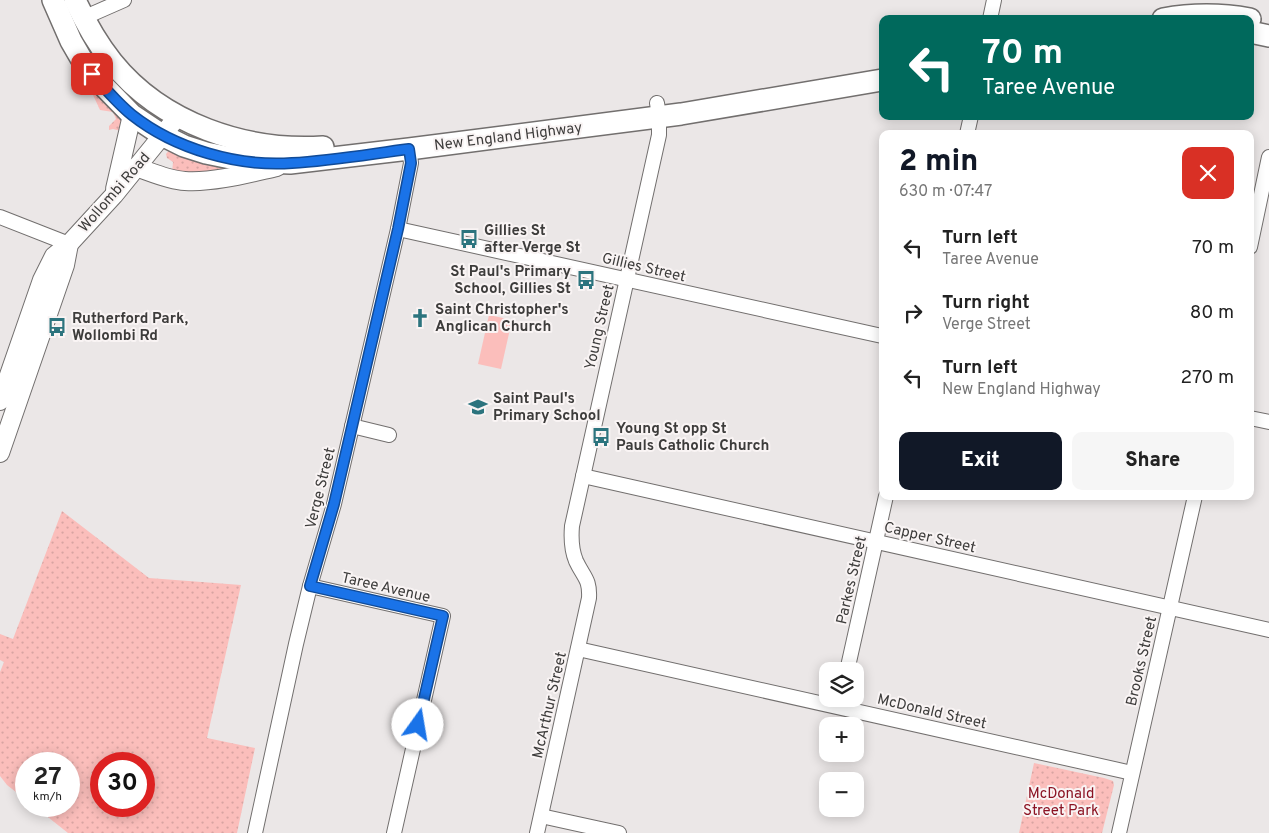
<!DOCTYPE html>
<meta charset="utf-8">
<style>
:root{--surface:#fff;--page:#f6f6f6;--text:#222;--muted:#767676;--accent:#111827}
body{margin:0;font-family:Overpass,sans-serif;background:var(--page);color:var(--text);height:100vh;display:flex;flex-direction:column;font-size:19px;white-space:nowrap}
*{box-sizing:border-box;margin:0}
p{font-size:16px;color:var(--muted)}
.icon{flex:none;width:28px;height:28px;fill:none;stroke:currentColor;stroke-width:2;stroke-linecap:round;stroke-linejoin:round}
.map{position:relative;flex:1;overflow:hidden}
.details{position:absolute;left:879px;top:130px;width:375px;height:370px;display:flex;flex-direction:column;background:var(--surface);border-radius:10px;box-shadow:0 2px 12px #0003}
.details>*{flex:none}
.top-card{position:absolute;left:879px;top:15px;width:375px;height:105px;border-radius:10px;box-shadow:0 2px 12px #0003;background:#00695c;color:#fff;overflow:hidden}
.controls{position:absolute;left:819px;top:662px;display:grid;gap:10px}
.controls a{display:grid;place-items:center;width:45px;height:45px;border-radius:10px;background:var(--surface);box-shadow:0 2px 12px #0003;font-size:25px}
.speed{position:absolute;left:15px;top:752px;display:flex;gap:10px;font-size:25px;font-weight:700;text-align:center}
.speed>*{display:grid;place-content:center;width:65px;height:65px;border-radius:50%;background:var(--surface);box-shadow:0 2px 12px #0003;line-height:1}
.speed small{font-size:12px;font-weight:400}
.speed .limit{border:8px solid #d22;background:#fff;color:#111}
.pin{position:absolute;display:grid;place-items:center;width:42px;height:42px;color:#fff;margin:-21px;border-radius:10px;box-shadow:0 2px 8px #0006}
.me{position:absolute;width:55px;margin:-28px;rotate:13deg;stroke-linejoin:round;filter:drop-shadow(0 0 4px #0008)}
.turn{display:flex;align-items:center;gap:18px;height:105px;padding:0 20px;font-size:22px}
.turn .icon{width:65px;height:65px;stroke-width:2.5}
.turn b{display:block;font-size:35px;line-height:42px}
.round{display:grid;place-items:center;flex:none;width:52px;height:52px;border-radius:10px;background:var(--page)}
.summary{display:flex;align-items:center;justify-content:space-between;height:85px;padding:0 20px}
h1{font-size:30px;font-weight:800;line-height:38px;color:var(--accent)}
.cta{display:flex;gap:10px;margin-top:auto;padding:10px 20px}
.cta a{flex:1;height:58px;border-radius:10px;background:var(--accent);color:#fff;font-size:20px;font-weight:800;line-height:58px;text-align:center}
.cta a+a{background:var(--page);color:var(--text)}
ul{padding:0;list-style:none}
li{display:flex;align-items:center;gap:15px;height:65px;padding:0 20px}
li div{flex:1}
li b{display:block;font-size:19px}
li em{font-style:normal}
.map>svg:first-child{display:block}
</style>
<div class="map">
<svg width="1269" height="833" viewBox="0 0 1269 833">
<defs>
<pattern id="grass-dots" width="8" height="8" patternUnits="userSpaceOnUse" patternTransform="scale(1.25)"><rect width="8" height="8" fill="#fbbebb"/><path d="M2 2h.1M6 6h.1" fill="none" stroke="#d8a4a2" stroke-width="1.8" stroke-linecap="round"/></pattern>
</defs>
<rect width="100%" height="100%" fill="#ebe7e7"/>
<g fill="url(#grass-dots)" fill-rule="evenodd">
<polygon points="87,82 102,100 121,118 123,122 121,131 113,129 109,130 109,126 116,119 113,112 100,110"/>
<polygon points="170,149 197,162 232,171 172,173 173,162 167,158 166,154"/>
<path d="M62,511L149,578L241,585L207,738L255,748L237,833H68L34,806H69V764H26V800L7,785L0,776V672L4,662L0,660V634L13,639ZM101,764H144V806H101Z"/>
<polygon points="1034,763 1104,778 1113,781 1114,785 1102,833 1019,833"/>
</g>
<polygon fill="#fbbebb" points="489,315 512,320 501,369 478,364"/>
<g fill="none" stroke-linecap="round" stroke-linejoin="round">
<g stroke="#726f6e" stroke-width="16">
<g id="minor">
<polyline points="83,18 124,0"/>
<polyline points="990,19 994,0"/>
<polyline points="967,134 971,116"/>
<polyline points="0,217 69,244"/>
<polyline points="398,229 882,336"/>
<polyline points="1250,247 1269,157"/>
<polyline points="1250,418 1269,422"/>
<polyline points="352,426 389,435"/>
<polyline points="583,476 1269,630"/>
<polyline points="310,586 443,616 394,833"/>
<polyline points="578,649 1132,773"/>
<polyline points="847,671 886,496"/>
<polyline points="541,816 619,833"/>
<polyline points="255,833 296,644 310,586 334,504 398,229 411,163 409,149"/>
<path d="M537,833L589,598C590,579 584,578 576,561C571,549 571,538 572,526L659,135V116L657,103"/>
<polyline points="1119,833 1195,496"/>
</g>
</g>
<g stroke="#726f6e" stroke-width="20">
<g id="major">
<path d="M136,167C151,172 168,180 185,181C213,183 250,173 277,167"/>
<polyline points="115,189 132,115"/>
<polyline points="0,401 42,280 54,256 69,244 114,195 178,116"/>
<polyline points="0,453 65,265 69,244"/>
</g>
</g>
<g stroke="#726f6e" stroke-width="24">
<g id="highway">
<polyline points="53,0 71,41 82,60 92,74 132,115 162,135 184,146 206,153 245,161 290,163 409,149 681,114 882,80"/>
<path d="M75,0C85,22 97,43 112,62C162,124 246,152 323,147"/>
<path d="M1163,19C1191,14 1222,14 1250,19"/>
<polyline points="1250,32 1269,36"/>
</g>
</g>
<use href="#minor" stroke="#fff" stroke-width="14"/>
<use href="#major" stroke="#fff" stroke-width="18"/>
<use href="#highway" stroke="#fff" stroke-width="21"/>
</g>
<g fill="none" stroke-linecap="round" stroke-linejoin="round">
<g stroke="#114b97" stroke-width="12">
<path id="route" d="M92,74C105,88 117,103 132,115C175,149 238,167 292,163C331,161 370,154 409,149L411,163L398,229L334,504L310,586L443,616L418,725"/>
</g>
<use href="#route" stroke="#1a73e8" stroke-width="9"/>
</g>
<defs>
<g id="bus-bare" transform="scale(1.5)"><path d="M-5-6H5V4H4V6H2V4H-2V6H-4V4H-5ZM-3.5-4V0h7V-4ZM-3.5 1.2v1.5H-2V1.2ZM2 1.2v1.5H3.5V1.2Z" fill="#2c747e" stroke="#f9f4f4" stroke-width="2.5" paint-order="stroke"/></g>
<g id="church-bare" transform="scale(1.5)"><path d="M-1.2-6h2.4v3.5h3.3v2.4h-3.3V6h-2.4V-.1h-3.3v-2.4h3.3Z" fill="#2c747e" stroke="#f9f4f4" stroke-width="2.5" paint-order="stroke"/></g>
<g id="school-bare" transform="scale(1.5)"><path d="M0-5L7-2L0 1L-7-2ZM-4 1L0 2.5L4 1V4Q0 6-4 4Z" fill="#2c747e" stroke="#f9f4f4" stroke-width="2.5" paint-order="stroke"/></g>
</defs>
<g fill-rule="evenodd">
<use href="#bus-bare" x="469" y="239"/>
<use href="#bus-bare" x="586" y="280"/>
<use href="#church-bare" x="420" y="318"/>
<use href="#bus-bare" x="57" y="327"/>
<use href="#school-bare" x="478" y="407"/>
<use href="#bus-bare" x="601" y="437"/>
</g>
<g text-anchor="middle" stroke-width="4" stroke-linejoin="round" paint-order="stroke">
<g font-size="15" fill="#3d3c3b" stroke="#f9f4f4">
<text transform="translate(508 136) rotate(-7)" y="5">New England Highway</text>
<text transform="translate(114 192) rotate(-49)" y="5">Wollombi Road</text>
<text transform="translate(644 267) rotate(13)" y="5">Gillies Street</text>
<text transform="translate(599 327) rotate(-77)" y="5">Young Street</text>
<text transform="translate(320 488) rotate(-76)" y="5">Verge Street</text>
<text transform="translate(930 537) rotate(13)" y="5">Capper Street</text>
<text transform="translate(851 580) rotate(-77)" y="5">Parkes Street</text>
<text transform="translate(386 587) rotate(13)" y="5">Taree Avenue</text>
<text transform="translate(1141 661) rotate(-77)" y="5">Brooks Street</text>
<text transform="translate(549 705) rotate(-77)" y="5">McArthur Street</text>
<text transform="translate(932 711) rotate(13)" y="5">McDonald Street</text>
</g>
<g font-size="15" font-weight="bold" fill="#3d3c3b" stroke="#f9f4f4" text-anchor="start">
<text x="484" y="235">Gillies St<tspan x="484" dy="17">after Verge St</tspan></text>
<text x="571" y="276" text-anchor="end">St Paul's Primary<tspan x="571" dy="17">School, Gillies St</tspan></text>
<text x="435" y="314">Saint Christopher's<tspan x="435" dy="17">Anglican Church</tspan></text>
<text x="72" y="323">Rutherford Park,<tspan x="72" dy="17">Wollombi Rd</tspan></text>
<text x="493" y="403">Saint Paul's<tspan x="493" dy="17">Primary School</tspan></text>
<text x="616" y="433">Young St opp St<tspan x="616" dy="17">Pauls Catholic Church</tspan></text>
</g>
<g font-size="15" fill="#8b1323" stroke="#f9f4f4">
<text x="1061" y="798">McDonald<tspan x="1061" dy="17">Street Park</tspan></text>
</g>
</g>
</svg>
<div class="controls">
<a><svg class="icon" aria-label="layers" viewBox="0 0 24 24"><path d="M12 4l9 5-9 5-9-5zM3 14l9 5 9-5"/></svg></a>
<a>+</a>
<a>−</a>
</div>
<div class="speed"><div>27<small>km/h</small></div><div class="limit">30</div></div>
<div class="pin" style="left:92px;top:74px;background:#d93025"><svg class="icon" aria-label="arrive" viewBox="0 0 24 24"><path d="M6 21V4h12l-3 4 3 4H6"/></svg></div>
<svg class="me" style="left:418px;top:725px" viewBox="-20 -20 40 40"><circle r="19" fill="#fff"/><path d="M0-13L10 11 0 6-10 11z" fill="#1a73e8"/></svg>
<div class="top-card">
<div class="turn"><svg class="icon" aria-label="left" viewBox="0 0 24 24"><path d="M17 20v-9H6M10 6l-5 5 5 5"/></svg><div><b>70 m</b>Taree Avenue</div></div>
</div>
<section class="details">
<div class="summary"><div><h1>2 min</h1><p>630 m · 07:47</p></div><a class="round" style="background:#d93025;color:#fff"><svg class="icon" aria-label="close" viewBox="0 0 24 24"><path d="M6 6l12 12M18 6L6 18"/></svg></a></div>
<ul>
<li><svg class="icon" aria-label="left" viewBox="0 0 24 24"><path d="M17 20v-9H6M10 6l-5 5 5 5"/></svg><div><b>Turn left</b><p>Taree Avenue</p></div><em>70 m</em></li>
<li><svg class="icon" aria-label="right" viewBox="0 0 24 24"><path d="M7 20v-9h11M14 6l5 5-5 5"/></svg><div><b>Turn right</b><p>Verge Street</p></div><em>80 m</em></li>
<li><svg class="icon" aria-label="left" viewBox="0 0 24 24"><path d="M17 20v-9H6M10 6l-5 5 5 5"/></svg><div><b>Turn left</b><p>New England Highway</p></div><em>270 m</em></li>
</ul>
<div class="cta"><a>Exit</a><a>Share</a></div>
</section>
</div>
